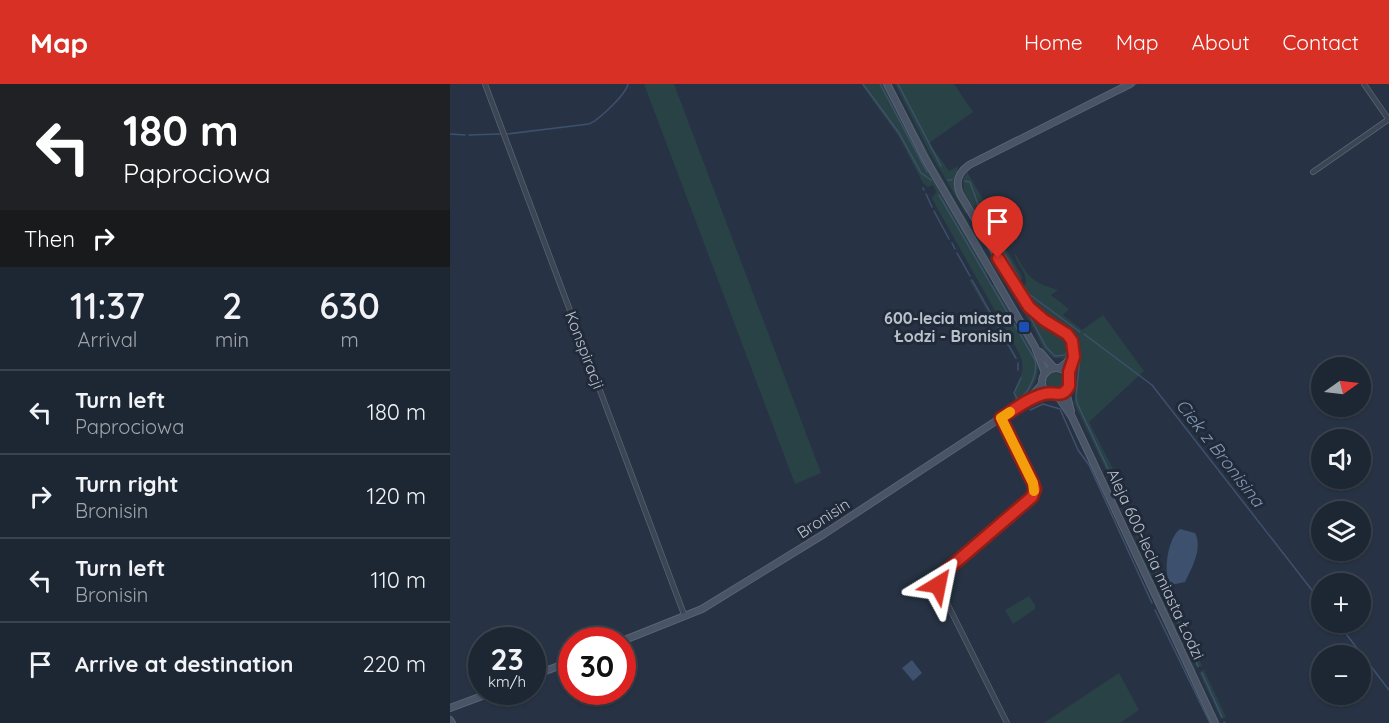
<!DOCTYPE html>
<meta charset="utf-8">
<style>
:root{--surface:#1d2633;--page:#2a323f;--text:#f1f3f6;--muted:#a0a5ac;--line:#3b434e;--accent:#d93025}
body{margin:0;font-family:Quicksand,sans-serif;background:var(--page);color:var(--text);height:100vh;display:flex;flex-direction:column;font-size:22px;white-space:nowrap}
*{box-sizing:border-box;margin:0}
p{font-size:20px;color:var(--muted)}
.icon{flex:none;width:33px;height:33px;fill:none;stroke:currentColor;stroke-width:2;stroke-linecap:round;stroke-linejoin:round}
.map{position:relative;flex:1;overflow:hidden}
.side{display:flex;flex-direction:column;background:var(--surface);width:450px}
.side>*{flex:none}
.guide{background:#202124;color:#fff;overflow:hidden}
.needle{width:39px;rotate:76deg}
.buttons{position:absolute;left:861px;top:273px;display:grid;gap:12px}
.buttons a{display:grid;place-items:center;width:60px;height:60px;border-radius:50%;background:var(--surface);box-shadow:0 2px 4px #0004,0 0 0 2px var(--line);font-size:30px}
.speed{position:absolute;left:18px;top:543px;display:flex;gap:12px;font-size:30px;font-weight:700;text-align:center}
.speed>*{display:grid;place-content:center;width:78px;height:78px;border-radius:50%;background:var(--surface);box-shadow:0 2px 4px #0004,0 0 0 2px var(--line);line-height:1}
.speed small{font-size:15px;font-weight:400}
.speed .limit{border:9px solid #d22;background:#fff;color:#111}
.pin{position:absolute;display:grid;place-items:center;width:51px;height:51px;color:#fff;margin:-62px -26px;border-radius:50% 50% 50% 0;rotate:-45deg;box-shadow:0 0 6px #0007}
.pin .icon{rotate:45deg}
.me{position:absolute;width:66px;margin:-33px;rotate:35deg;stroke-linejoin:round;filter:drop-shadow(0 0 4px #0008)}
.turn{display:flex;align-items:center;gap:21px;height:126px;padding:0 24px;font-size:27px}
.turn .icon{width:78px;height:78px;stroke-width:2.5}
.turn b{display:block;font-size:42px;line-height:51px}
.then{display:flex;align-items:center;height:57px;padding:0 24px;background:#0003;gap:12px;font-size:22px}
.eta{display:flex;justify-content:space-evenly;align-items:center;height:102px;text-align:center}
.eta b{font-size:36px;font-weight:600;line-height:42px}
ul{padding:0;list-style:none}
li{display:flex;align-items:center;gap:18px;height:84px;padding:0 24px;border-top:2px solid var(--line)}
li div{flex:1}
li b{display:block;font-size:22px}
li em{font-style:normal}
header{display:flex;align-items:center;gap:36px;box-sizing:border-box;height:84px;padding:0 30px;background:var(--accent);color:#fff}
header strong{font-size:28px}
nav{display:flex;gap:33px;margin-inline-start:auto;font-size:21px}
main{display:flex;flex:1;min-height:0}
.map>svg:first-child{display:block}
</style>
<header>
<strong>Map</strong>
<nav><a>Home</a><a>Map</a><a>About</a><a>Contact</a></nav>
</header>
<main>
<section class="side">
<div class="guide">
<div class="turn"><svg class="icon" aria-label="left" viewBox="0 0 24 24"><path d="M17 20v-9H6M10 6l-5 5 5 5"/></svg><div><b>180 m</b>Paprociowa</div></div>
<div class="then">Then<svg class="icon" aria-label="right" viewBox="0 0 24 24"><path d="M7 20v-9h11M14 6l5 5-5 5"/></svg></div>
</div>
<div class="eta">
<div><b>11:37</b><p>Arrival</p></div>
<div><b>2</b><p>min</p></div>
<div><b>630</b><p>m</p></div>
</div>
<ul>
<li><svg class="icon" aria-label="left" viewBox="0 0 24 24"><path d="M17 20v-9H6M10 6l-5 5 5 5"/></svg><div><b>Turn left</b><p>Paprociowa</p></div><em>180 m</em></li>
<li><svg class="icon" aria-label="right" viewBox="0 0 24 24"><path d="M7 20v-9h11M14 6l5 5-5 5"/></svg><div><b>Turn right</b><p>Bronisin</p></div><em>120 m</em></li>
<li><svg class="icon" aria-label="left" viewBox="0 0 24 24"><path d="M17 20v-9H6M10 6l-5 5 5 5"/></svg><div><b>Turn left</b><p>Bronisin</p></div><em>110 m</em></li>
<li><svg class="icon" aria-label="arrive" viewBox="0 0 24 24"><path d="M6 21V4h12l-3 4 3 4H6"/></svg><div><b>Arrive at destination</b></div><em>220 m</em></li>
</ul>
</section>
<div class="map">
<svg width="939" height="639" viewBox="0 0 939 639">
<rect width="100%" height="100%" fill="#273344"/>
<g fill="#294245">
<polygon points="194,0 224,0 371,389 345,400"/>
<path d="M411,0H434L481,92L537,188L536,189L542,201L544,200L587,275C592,290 581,310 570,319L565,317C560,300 579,294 570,271L486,122L482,114L486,108L483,101L478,103L473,99L449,53Z"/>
<polygon points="441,0 442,0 484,80 570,228 485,86"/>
<polygon points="445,0 504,0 523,28 479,59 499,87 508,82 505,103 517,127 516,130 479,67"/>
<polygon points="517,88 549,142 544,145 572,192 572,196 568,199 514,108 513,96"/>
<polygon points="537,162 570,215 617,255 621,265 621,271 616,275 603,274 593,264 585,247 536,164"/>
<path d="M565,169C578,193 581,198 608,206L601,211L619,225L613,231L632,246L653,231L694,287L639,338L663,385L657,388L624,319L628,285L626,279L629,271L628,260L630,257L629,254H625C619,244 608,240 598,233C586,226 578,216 571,204L576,199C577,187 565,180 565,169Z"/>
<polygon points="522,195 567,275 565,275 525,206 519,196"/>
<polygon points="606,288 615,293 614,296 616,299 613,306 605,308 596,302 598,300 596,298 599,290"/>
<polygon points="665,389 690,444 684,447 658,392"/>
<polygon points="691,447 752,582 747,584 685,450"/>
<polygon points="683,452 746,586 745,586 682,453"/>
<polygon points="579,512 585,521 585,525 563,540 555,526"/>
<polygon points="754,586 776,633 771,635 749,588"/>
<polygon points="669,589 689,626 670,639 594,639"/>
</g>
<g fill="#3d506d">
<path d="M730,445L745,449C753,464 742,484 735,498L721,501C712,489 718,454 730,445Z"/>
<polygon points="462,576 472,589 463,597 452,584"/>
</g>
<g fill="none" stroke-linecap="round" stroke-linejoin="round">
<g stroke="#3d506d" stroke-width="1.5">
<polyline points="413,0 449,49 471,89 481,96"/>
<polyline points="430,0 477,88"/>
<polyline points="448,0 491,82"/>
<polyline points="680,4 686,0"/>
<polyline points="669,9 676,6"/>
<polyline points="0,50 15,51"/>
<path d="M57,50L139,40C149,36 176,10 178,0"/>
<polyline points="19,51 50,50"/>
<polyline points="498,96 502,96"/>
<polyline points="515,97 520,98 530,126 570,196"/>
<polyline points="473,104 474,106"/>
<polyline points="476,110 482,123"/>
<path d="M489,111L585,276C588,290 579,308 568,317"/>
<polyline points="484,127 499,155"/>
<polyline points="502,159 505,165"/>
<polyline points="507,169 520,192"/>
<polyline points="522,196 566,274"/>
<polyline points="575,204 579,210 630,248"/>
<polyline points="577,227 596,263 605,272 615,271 619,264"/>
<polyline points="634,250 702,301 872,519"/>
<polyline points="630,273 626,313 627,319 658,385"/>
<polyline points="568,279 568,286"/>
<polyline points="568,316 564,309 571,294"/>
<polyline points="580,326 593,320 610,325 628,366 639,381 702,519"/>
<polyline points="661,392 685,443"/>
<polyline points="689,452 717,511"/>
<polyline points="720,518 748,582"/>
<polyline points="705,526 760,639"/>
<polyline points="887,538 939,606"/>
<polyline points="752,589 772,633"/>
<polyline points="774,638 775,639"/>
</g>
<g stroke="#5a6371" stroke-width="6">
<g id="street">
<polyline points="35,0 235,533"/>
<polyline points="914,0 939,36"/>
<polyline points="863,88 939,35"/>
<polyline points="551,334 583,399 584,405 582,413 491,491 488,501 557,639"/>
</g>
</g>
<g stroke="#5a6371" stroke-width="8">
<g id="secondary">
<polyline points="437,0 476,76 585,263 595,289"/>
<polyline points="590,268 604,284"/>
<polyline points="610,284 617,278 624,269"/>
<circle cx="606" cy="298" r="14"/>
<path d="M618,291L624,273V263L621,255L590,233L575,218L510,110C505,98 508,89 519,81L680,0"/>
<polyline points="616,308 621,327"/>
<polyline points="605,311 609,314 622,333 765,639"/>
<polyline points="579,315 592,300"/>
<polyline points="172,557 252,525 374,450 578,316 599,310"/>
<polyline points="82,592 122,577"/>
<polyline points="0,624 43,608"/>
<polyline points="0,636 2,639"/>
</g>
</g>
<use href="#street" stroke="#3b4554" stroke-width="4.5"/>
<use href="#secondary" stroke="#495467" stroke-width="6"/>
</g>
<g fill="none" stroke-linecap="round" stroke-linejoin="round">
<g stroke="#8d1f18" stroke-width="15">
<path id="route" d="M488,501L491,491L582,413L585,405L583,399L551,334C564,326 578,314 594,310C605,307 613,315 619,302V288L624,273L622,257L617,250L594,236L579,223L548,174"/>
</g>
<use href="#route" stroke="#d93025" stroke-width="10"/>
<polyline stroke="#f59e0b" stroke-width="10" points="560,328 551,334 583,399 584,407"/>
</g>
<rect fill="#1a4fb4" stroke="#202a39" stroke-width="2" x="568" y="237" width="12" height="12" rx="3"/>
<g text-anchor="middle" stroke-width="6" stroke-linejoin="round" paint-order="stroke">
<g font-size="16" font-weight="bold" fill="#b9c1cd" stroke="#202a39" text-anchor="end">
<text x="562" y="240">600-lecia miasta<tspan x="562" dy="18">Łodzi - Bronisin</tspan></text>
</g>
<g font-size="16" fill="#b9c1cd" stroke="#202a39">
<text transform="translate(135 266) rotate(69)" y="6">Konspiracji</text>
<text transform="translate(373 434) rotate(-33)" y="6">Bronisin</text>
<text transform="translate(706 480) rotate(65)" y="6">Aleja 600-lecia miasta Łodzi</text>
</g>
<g font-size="18" font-style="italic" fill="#8096b4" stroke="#202a39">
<text transform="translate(770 369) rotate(52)" y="6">Ciek z Bronisina</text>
</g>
</g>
</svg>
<div class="buttons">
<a><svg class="needle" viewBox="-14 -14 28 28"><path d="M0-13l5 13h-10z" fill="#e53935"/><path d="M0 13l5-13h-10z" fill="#a0a5ac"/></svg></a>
<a><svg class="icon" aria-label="sound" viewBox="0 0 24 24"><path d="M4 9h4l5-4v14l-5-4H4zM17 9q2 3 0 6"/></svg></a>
<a><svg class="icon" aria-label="layers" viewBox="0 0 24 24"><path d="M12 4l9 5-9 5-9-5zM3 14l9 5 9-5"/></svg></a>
<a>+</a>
<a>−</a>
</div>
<div class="speed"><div>23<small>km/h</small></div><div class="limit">30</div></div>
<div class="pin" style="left:548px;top:174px;background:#d93025"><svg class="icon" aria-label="arrive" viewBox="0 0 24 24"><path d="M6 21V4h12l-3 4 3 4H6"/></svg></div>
<svg class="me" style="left:488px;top:501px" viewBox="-20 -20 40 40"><path d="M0-17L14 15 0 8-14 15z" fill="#d93025" stroke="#fff" stroke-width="4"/></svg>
</div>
</main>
